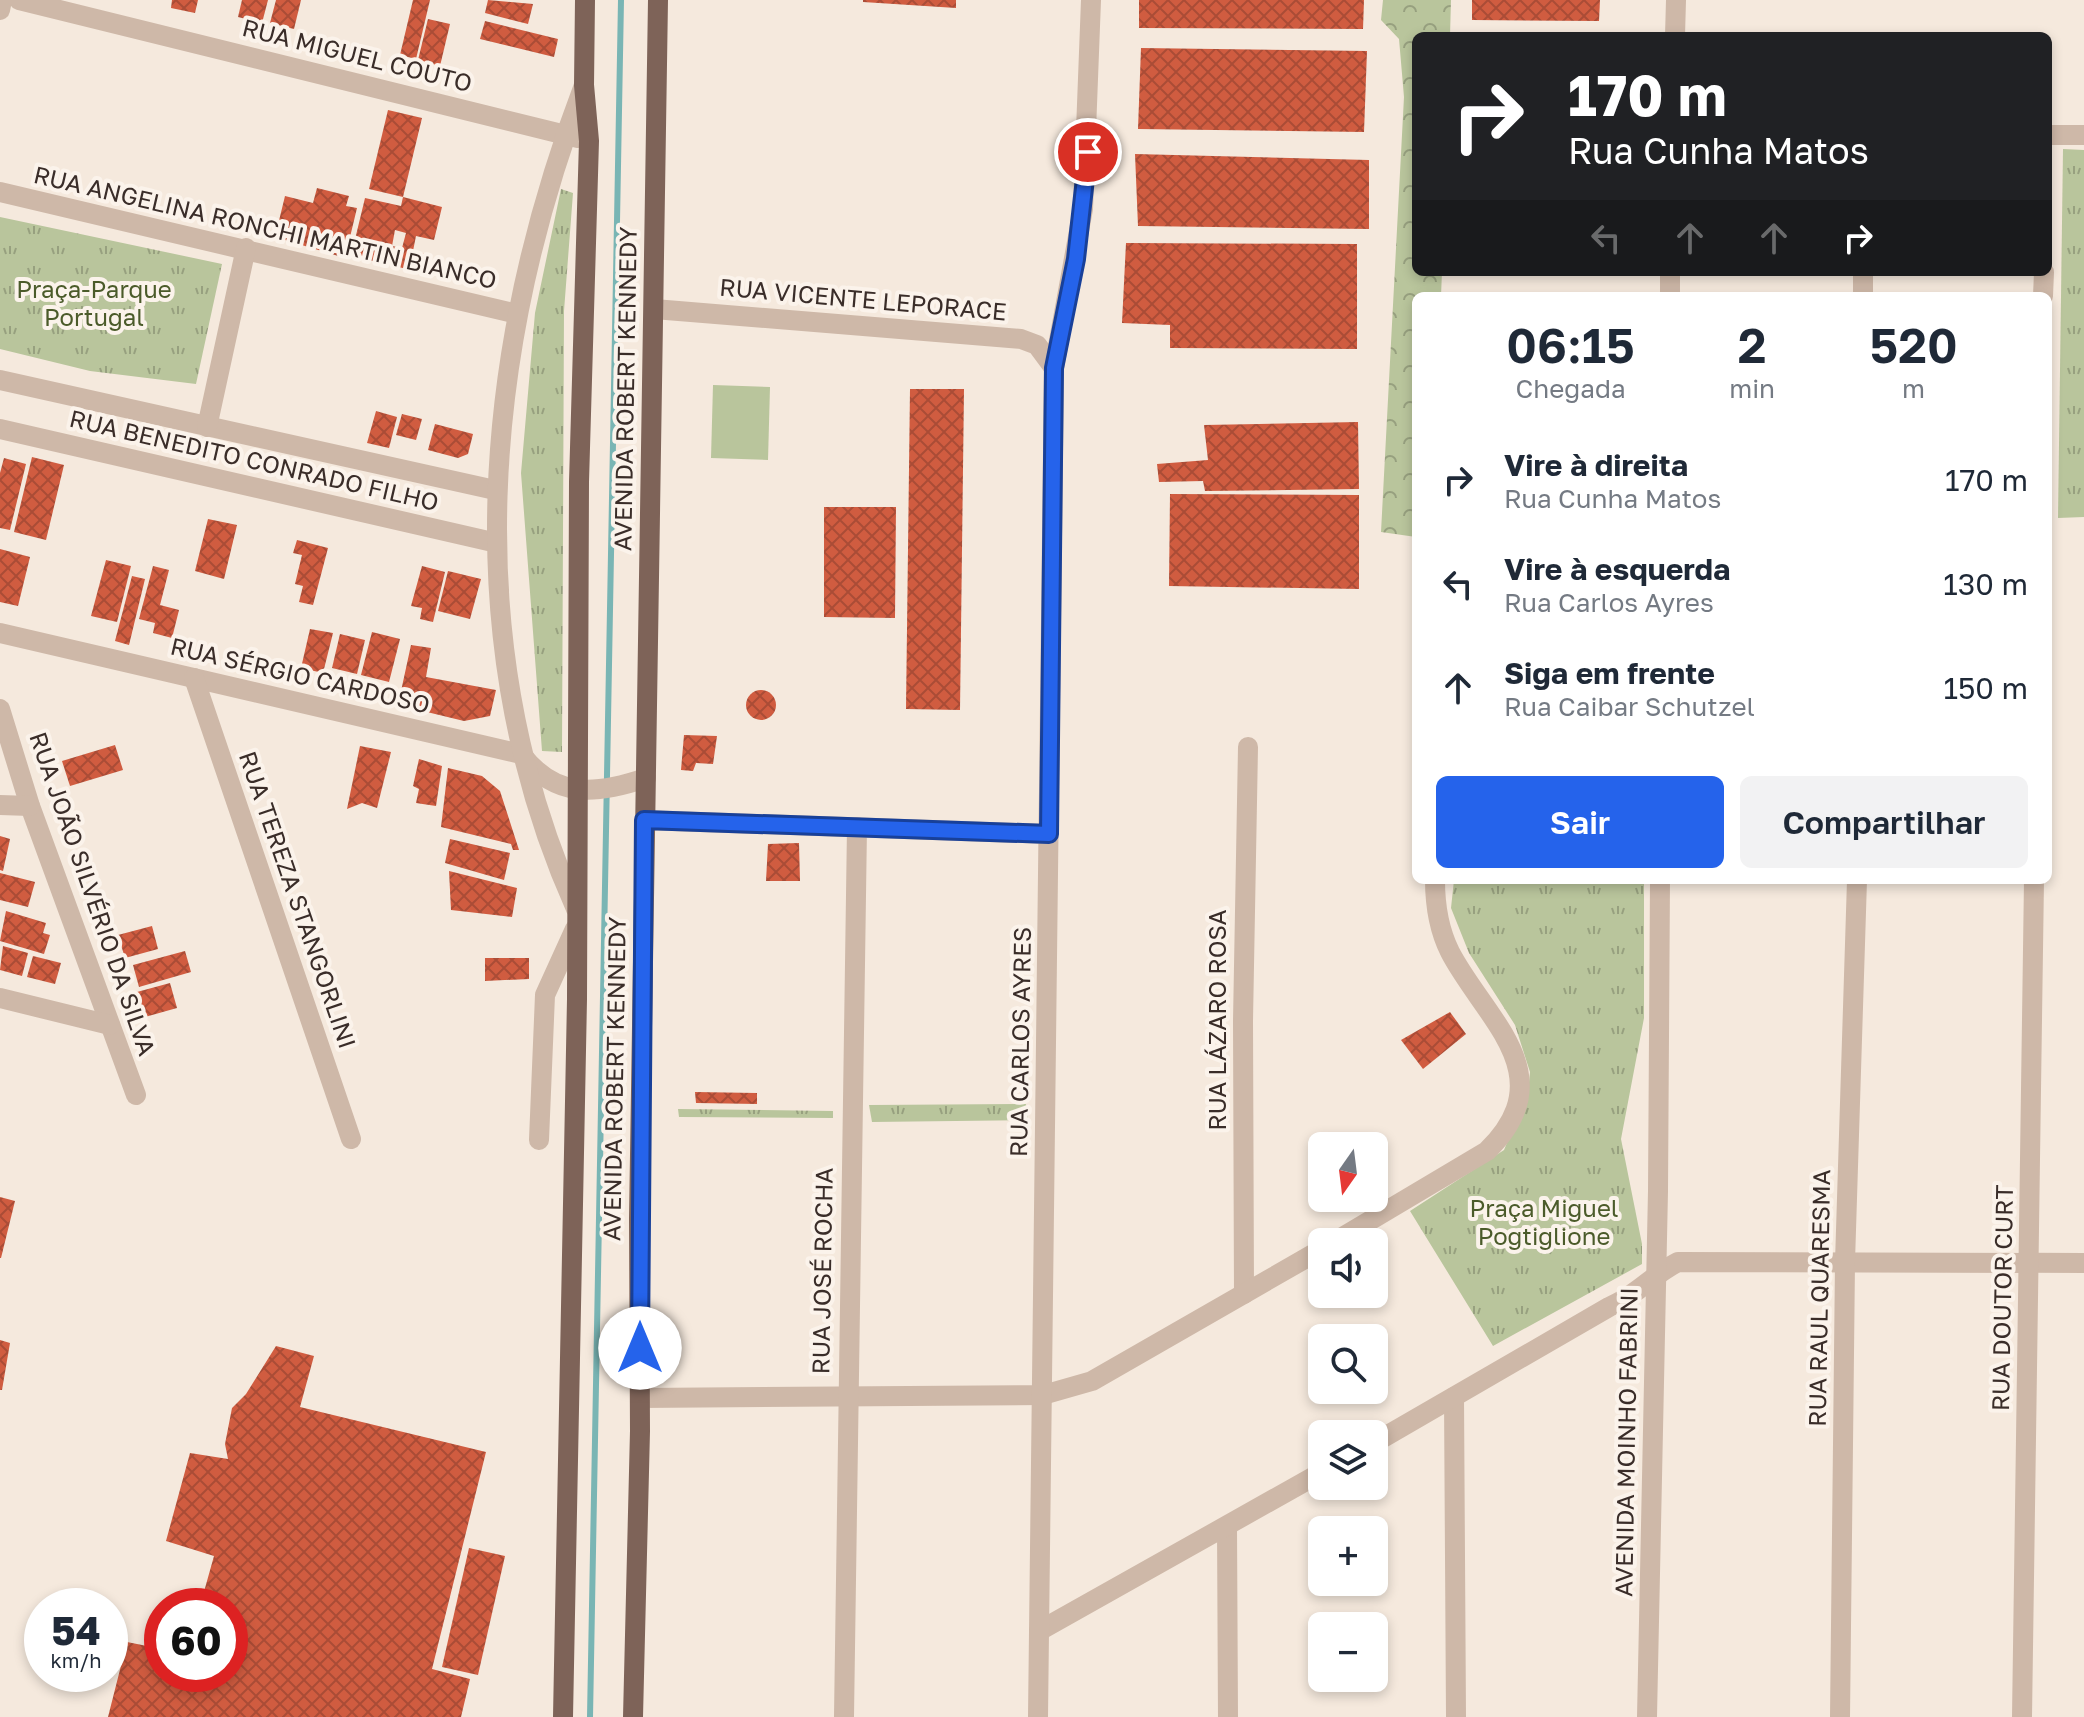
<!DOCTYPE html>
<html lang="pt">
<meta charset="utf-8">
<style>
:root{--surface:#fff;--page:#f2f2f3;--text:#1f2937;--muted:#747a83;--accent:#2563eb}
body{margin:0;font-family:"Golos Text",sans-serif;background:var(--page);color:var(--text);height:100vh;display:flex;flex-direction:column;font-size:30px;white-space:nowrap}
*{box-sizing:border-box;margin:0}
p{font-size:26px;color:var(--muted)}
.icon{flex:none;width:44px;height:44px;fill:none;stroke:currentColor;stroke-width:2;stroke-linecap:round;stroke-linejoin:round}
.map{position:relative;flex:1;overflow:hidden}
.sheet{position:absolute;left:1412px;top:292px;width:640px;height:592px;display:flex;flex-direction:column;background:var(--surface);border-radius:12px;box-shadow:0 4px 12px #0003}
.sheet>*{flex:none}
.banner{position:absolute;left:1412px;top:32px;width:640px;height:244px;border-radius:12px;box-shadow:0 4px 12px #0003;background:#202124;color:#fff;overflow:hidden}
.needle{width:52px;rotate:194deg}
.controls{position:absolute;left:1308px;top:1132px;display:grid;gap:16px}
.controls a{display:grid;place-items:center;width:80px;height:80px;border-radius:12px;background:var(--surface);box-shadow:0 4px 12px #0003;font-size:40px}
.speed{position:absolute;left:24px;top:1588px;display:flex;gap:16px;font-size:40px;font-weight:700;text-align:center}
.speed>*{display:grid;place-content:center;width:104px;height:104px;border-radius:50%;background:var(--surface);box-shadow:0 4px 12px #0003;line-height:1}
.speed small{font-size:20px;font-weight:400}
.speed .limit{border:12px solid #d22;background:#fff;color:#111}
.pin{position:absolute;display:grid;place-items:center;width:68px;height:68px;color:#fff;margin:-34px;border:4px solid #fff;border-radius:50%;box-shadow:0 2px 8px #0007}
.me{position:absolute;width:88px;margin:-44px;rotate:0deg;stroke-linejoin:round;filter:drop-shadow(0 0 6px #0008)}
.turn{display:flex;align-items:center;gap:28px;height:168px;padding:0 24px;font-size:36px}
.turn .icon{width:104px;height:104px;stroke-width:2.5}
.turn b{display:block;font-size:56px;line-height:68px}
.lanes{display:flex;align-items:center;height:76px;padding:0 24px;background:#0003;justify-content:center;gap:40px;direction:ltr}
.lanes .off{opacity:.35}
.eta{display:flex;justify-content:space-evenly;align-items:center;height:136px;text-align:center}
.eta b{font-size:48px;font-weight:600;line-height:56px}
.button{display:flex;gap:16px;margin-top:auto;padding:16px 24px}
.button a{flex:1;height:92px;border-radius:12px;background:var(--accent);color:#fff;font-size:32px;font-weight:600;line-height:92px;text-align:center}
.button a+a{background:var(--page);color:var(--text)}
ul{padding:0;list-style:none}
li{display:flex;align-items:center;gap:24px;height:104px;padding:0 24px}
li div{flex:1}
li b{display:block;font-size:30px}
li em{font-style:normal}
.map>svg:first-child{display:block}
</style>
<div class="map">
<svg width="2084" height="1717" viewBox="0 0 2084 1717">
<defs>
<pattern id="forest-crowns" width="20" height="18" patternUnits="userSpaceOnUse" patternTransform="scale(2)"><rect width="20" height="18" fill="#b9c59c"/><path d="M2 6a3 3 0 1 1 6 0M12 15a3 3 0 1 1 6 0" fill="none" stroke="#97a07f"/></pattern>
<pattern id="park-tufts" width="24" height="20" patternUnits="userSpaceOnUse" patternTransform="scale(2)"><rect width="24" height="20" fill="#b9c59c"/><path d="M3 7l-1-3M5 7V3M7 7l1-3M15 17l-1-3M17 17v-4M19 17l1-3" fill="none" stroke="#97a07f"/></pattern>
<pattern id="building-cross-hatch" width="8" height="8" patternUnits="userSpaceOnUse" patternTransform="scale(2)"><rect width="8" height="8" fill="#d05c40"/><path d="M0 0l8 8M0 8l8-8" fill="none" stroke="#aa4c36"/></pattern>
</defs>
<rect width="100%" height="100%" fill="#f5e9dd"/>
<polygon fill="#b9c59c" points="713,385 770,387 768,460 711,458"/>
<polygon fill="url(#forest-crowns)" points="1383,0 1451,0 1450,36 1416,36 1416,272 1442,272 1441,296 1416,296 1416,537 1381,532 1404,97 1399,39 1381,20"/>
<g fill="url(#park-tufts)">
<polygon points="2063,149 2084,150 2084,517 2058,518"/>
<polygon points="561,189 573,193 564,311 562,752 542,751 521,473 535,313"/>
<polygon points="0,217 222,264 196,384 90,371 0,349"/>
<polygon points="1454,880 1644,880 1644,1018 1621,1139 1642,1244 1642,1264 1493,1346 1410,1211 1504,1150 1528,1092 1530,1072 1515,1025 1469,953 1451,908"/>
<polygon points="1026,1104 1028,1120 872,1122 869,1105"/>
<polygon points="678,1109 833,1111 833,1118 679,1117"/>
</g>
<g fill="none" stroke-linecap="round" stroke-linejoin="round">
<polyline stroke="#79b5b4" stroke-width="6" points="590,1717 621,0"/>
</g>
<g fill="url(#building-cross-hatch)" fill-rule="evenodd">
<polygon points="172,0 198,0 195,13 171,8"/>
<polygon points="242,0 268,0 262,23 238,17"/>
<polygon points="276,0 301,0 294,29 270,23"/>
<polygon points="413,0 430,0 416,59 400,55"/>
<polygon points="488,0 533,4 528,24 485,13"/>
<polygon points="863,0 956,0 956,8 863,2"/>
<polygon points="1139,0 1364,0 1363,29 1139,28"/>
<polygon points="1472,0 1600,0 1599,21 1472,20"/>
<polygon points="428,19 450,24 440,66 418,60"/>
<polygon points="485,21 558,39 554,57 480,39"/>
<polygon points="1141,48 1367,51 1364,132 1138,129"/>
<polygon points="388,110 422,118 403,197 369,189"/>
<polygon points="1135,154 1369,160 1369,229 1138,226"/>
<polygon points="317,188 349,196 346,206 357,208 345,258 275,237 285,196 313,203"/>
<path d="M403,197L442,207L434,240L416,236L413,251L425,254L420,272L351,256L365,198L401,206ZM395,230L406,233L402,248L392,246Z"/>
<polygon points="1126,243 1357,244 1357,349 1170,348 1170,325 1122,323"/>
<polygon points="910,389 964,389 960,710 906,709"/>
<polygon points="376,411 397,417 389,448 367,443"/>
<polygon points="402,414 422,419 416,440 396,435"/>
<polygon points="1358,422 1359,489 1205,491 1203,481 1159,482 1157,464 1208,460 1204,425"/>
<polygon points="435,424 473,434 468,454 458,458 428,450"/>
<polygon points="32,457 64,465 46,540 14,532"/>
<polygon points="4,458 26,464 10,530 0,528 0,473"/>
<polygon points="1170,494 1359,495 1359,589 1169,586"/>
<polygon points="824,507 896,507 895,618 824,617"/>
<polygon points="208,519 237,525 224,579 195,571"/>
<polygon points="297,540 328,548 313,605 299,602 303,586 295,584 302,555 293,553"/>
<polygon points="0,549 30,557 18,606 0,602"/>
<polygon points="106,560 131,566 117,622 91,616"/>
<polygon points="153,566 169,570 160,605 179,610 172,638 153,633 155,623 139,619"/>
<polygon points="422,566 445,572 433,622 420,619 422,608 411,606"/>
<polygon points="448,571 481,579 470,619 438,611"/>
<polygon points="132,576 145,579 129,645 115,641"/>
<polygon points="310,629 333,633 323,673 301,668"/>
<polygon points="372,632 400,639 389,682 361,675"/>
<polygon points="340,634 365,640 357,674 332,668"/>
<polygon points="411,645 431,648 426,677 496,690 490,716 464,721 398,705"/>
<circle cx="761" cy="705" r="15"/>
<polygon points="684,735 717,736 713,764 696,763 693,771 681,770"/>
<polygon points="115,745 123,770 70,786 62,761"/>
<polygon points="360,746 391,752 377,808 362,803 347,809"/>
<polygon points="419,759 442,766 436,806 416,803 419,789 413,786"/>
<polygon points="448,768 482,776 500,791 519,850 513,850 511,844 441,827"/>
<polygon points="0,836 10,839 3,871 0,870"/>
<polygon points="450,839 510,853 504,880 445,863"/>
<polygon points="799,843 800,881 766,881 768,844"/>
<polygon points="449,871 517,888 512,917 451,910"/>
<polygon points="0,873 35,882 28,907 0,900"/>
<polygon points="6,911 46,923 43,933 50,935 44,954 0,941"/>
<polygon points="152,926 158,949 125,958 118,935"/>
<polygon points="3,946 28,953 22,976 0,970"/>
<polygon points="185,951 191,972 139,987 133,965"/>
<polygon points="33,956 61,963 55,984 27,977"/>
<polygon points="485,958 529,958 529,979 485,981"/>
<polygon points="170,983 177,1008 145,1017 137,992"/>
<polygon points="1450,1012 1466,1034 1423,1069 1401,1040"/>
<polygon points="695,1092 757,1093 757,1104 696,1103"/>
<polygon points="0,1197 15,1201 1,1258 0,1258"/>
<polygon points="0,1340 10,1343 2,1390 0,1390"/>
<polygon points="276,1346 314,1356 300,1407 486,1452 432,1669 470,1679 461,1717 108,1717 127,1642 162,1649 162,1674 230,1674 230,1606 200,1606 214,1556 166,1541 190,1453 228,1459 225,1444 232,1408 246,1394"/>
<polygon points="469,1548 505,1556 478,1675 442,1667"/>
</g>
<g fill="none" stroke-linecap="round" stroke-linejoin="round">
<g stroke="#ceb8a8" stroke-width="20">
<polyline points="19,0 578,138"/>
<polyline points="0,10 2,0"/>
<polyline points="1675,36 1676,0"/>
<polyline points="2048,135 2084,135"/>
<polyline points="0,192 517,314"/>
<polyline points="1670,296 1670,272"/>
<polyline points="1863,296 1863,272"/>
<polyline points="2043,296 2044,272"/>
<polyline points="654,309 1021,339 1037,345 1054,368"/>
<polyline points="0,380 495,490"/>
<polyline points="207,427 246,248"/>
<polyline points="0,429 497,543"/>
<path d="M0,633L521,754C556,799 595,795 646,778"/>
<polyline points="194,678 351,1139"/>
<polyline points="0,709 30,806 136,1095"/>
<polyline points="0,805 30,806"/>
<polyline points="644,820 1049,834"/>
<path d="M576,909C457,643 483,351 584,85"/>
<polyline points="0,998 110,1025"/>
<polyline points="539,1140 545,995 575,929"/>
<path d="M1334,1242L1487,1151C1565,1075 1484,1018 1450,952C1439,930 1435,904 1435,880"/>
<polyline points="1244,1294 1243,1021 1248,747"/>
<polyline points="1454,1397 1456,1717"/>
<polyline points="640,1398 1043,1395 1092,1381 1322,1249"/>
<path d="M1374,1443L1609,1307C1636,1296 1652,1275 1678,1262L2084,1263"/>
<polyline points="1227,1527 1228,1717"/>
<polyline points="1039,1631 1322,1472"/>
<polyline points="844,1717 857,827"/>
<polyline points="1038,1717 1054,368 1083,209 1091,0"/>
<polyline points="1647,1717 1658,1191 1660,880"/>
<polyline points="1840,1717 1845,1262 1857,880"/>
<polyline points="2022,1717 2034,880"/>
</g>
<g stroke="#7e6358" stroke-width="20">
<polyline points="563,1717 577,999 579,482 589,141 584,85 585,0"/>
<polyline points="633,1717 640,1431 639,1219 658,0"/>
</g>
</g>
<g fill="none" stroke-linecap="round" stroke-linejoin="round">
<g stroke="#184099" stroke-width="20">
<polyline id="route" points="640,1348 644,820 1049,834 1054,368 1076,259 1088,152"/>
</g>
<use href="#route" stroke="#2563eb" stroke-width="14"/>
</g>
<g text-anchor="middle" stroke-width="8" stroke-linejoin="round" paint-order="stroke">
<g font-size="24" fill="#3a2d29" stroke="#fbf3eb">
<text transform="translate(357 56) rotate(14)" y="8">RUA MIGUEL COUTO</text>
<text transform="translate(265 228) rotate(13)" y="8">RUA ANGELINA RONCHI MARTIN BIANCO</text>
<text transform="translate(863 300) rotate(5)" y="8">RUA VICENTE LEPORACE</text>
<text transform="translate(626 389) rotate(-89)" y="8">AVENIDA ROBERT KENNEDY</text>
<text transform="translate(254 461) rotate(13)" y="8">RUA BENEDITO CONRADO FILHO</text>
<text transform="translate(300 676) rotate(13)" y="8">RUA SÉRGIO CARDOSO</text>
<text transform="translate(92 894) rotate(71)" y="8">RUA JOÃO SILVÉRIO DA SILVA</text>
<text transform="translate(297 900) rotate(71)" y="8">RUA TEREZA STANGORLINI</text>
<text transform="translate(1218 1020) rotate(-90)" y="8">RUA LÁZARO ROSA</text>
<text transform="translate(1021 1042) rotate(-89)" y="8">RUA CARLOS AYRES</text>
<text transform="translate(615 1079) rotate(-89)" y="8">AVENIDA ROBERT KENNEDY</text>
<text transform="translate(823 1271) rotate(-89)" y="8">RUA JOSÉ ROCHA</text>
<text transform="translate(1820 1298) rotate(-89)" y="8">RUA RAUL QUARESMA</text>
<text transform="translate(2003 1298) rotate(-89)" y="8">RUA DOUTOR CURT</text>
<text transform="translate(1627 1442) rotate(-89)" y="8">AVENIDA MOINHO FABRINI</text>
</g>
<g font-size="24" fill="#4b5b2a" stroke="#fbf3eb">
<text x="94" y="298">Praça-Parque<tspan x="94" dy="28">Portugal</tspan></text>
<text x="1544" y="1217">Praça Miguel<tspan x="1544" dy="28">Pogtiglione</tspan></text>
</g>
</g>
</svg>
<div class="controls">
<a><svg class="needle" viewBox="-14 -14 28 28"><path d="M0-13l5 13h-10z" fill="#e53935"/><path d="M0 13l5-13h-10z" fill="#747a83"/></svg></a>
<a><svg class="icon" aria-label="sound" viewBox="0 0 24 24"><path d="M4 9h4l5-4v14l-5-4H4zM17 9q2 3 0 6"/></svg></a>
<a><svg class="icon" aria-label="search" viewBox="0 0 24 24"><circle cx="10" cy="10" r="6"/><path d="M15 15l6 6"/></svg></a>
<a><svg class="icon" aria-label="layers" viewBox="0 0 24 24"><path d="M12 4l9 5-9 5-9-5zM3 14l9 5 9-5"/></svg></a>
<a>+</a>
<a>−</a>
</div>
<div class="speed"><div>54<small>km/h</small></div><div class="limit">60</div></div>
<div class="pin" style="left:1088px;top:152px;background:#d93025"><svg class="icon" aria-label="arrive" viewBox="0 0 24 24"><path d="M6 21V4h12l-3 4 3 4H6"/></svg></div>
<svg class="me" style="left:640px;top:1348px" viewBox="-20 -20 40 40"><circle r="19" fill="#fff"/><path d="M0-13L10 11 0 6-10 11z" fill="#2563eb"/></svg>
<div class="banner">
<div class="turn"><svg class="icon" aria-label="right" viewBox="0 0 24 24"><path d="M7 20v-9h11M14 6l5 5-5 5"/></svg><div><b>170 m</b>Rua Cunha Matos</div></div>
<div class="lanes"><svg class="icon off" aria-label="left" viewBox="0 0 24 24"><path d="M17 20v-9H6M10 6l-5 5 5 5"/></svg><svg class="icon off" aria-label="ahead" viewBox="0 0 24 24"><path d="M12 20V5M6 11l6-6 6 6"/></svg><svg class="icon off" aria-label="ahead" viewBox="0 0 24 24"><path d="M12 20V5M6 11l6-6 6 6"/></svg><svg class="icon" aria-label="right" viewBox="0 0 24 24"><path d="M7 20v-9h11M14 6l5 5-5 5"/></svg></div>
</div>
<section class="sheet">
<div class="eta">
<div><b>06:15</b><p>Chegada</p></div>
<div><b>2</b><p>min</p></div>
<div><b>520</b><p>m</p></div>
</div>
<ul>
<li><svg class="icon" aria-label="right" viewBox="0 0 24 24"><path d="M7 20v-9h11M14 6l5 5-5 5"/></svg><div><b>Vire à direita</b><p>Rua Cunha Matos</p></div><em>170 m</em></li>
<li><svg class="icon" aria-label="left" viewBox="0 0 24 24"><path d="M17 20v-9H6M10 6l-5 5 5 5"/></svg><div><b>Vire à esquerda</b><p>Rua Carlos Ayres</p></div><em>130 m</em></li>
<li><svg class="icon" aria-label="ahead" viewBox="0 0 24 24"><path d="M12 20V5M6 11l6-6 6 6"/></svg><div><b>Siga em frente</b><p>Rua Caibar Schutzel</p></div><em>150 m</em></li>
</ul>
<div class="button"><a>Sair</a><a>Compartilhar</a></div>
</section>
</div>
